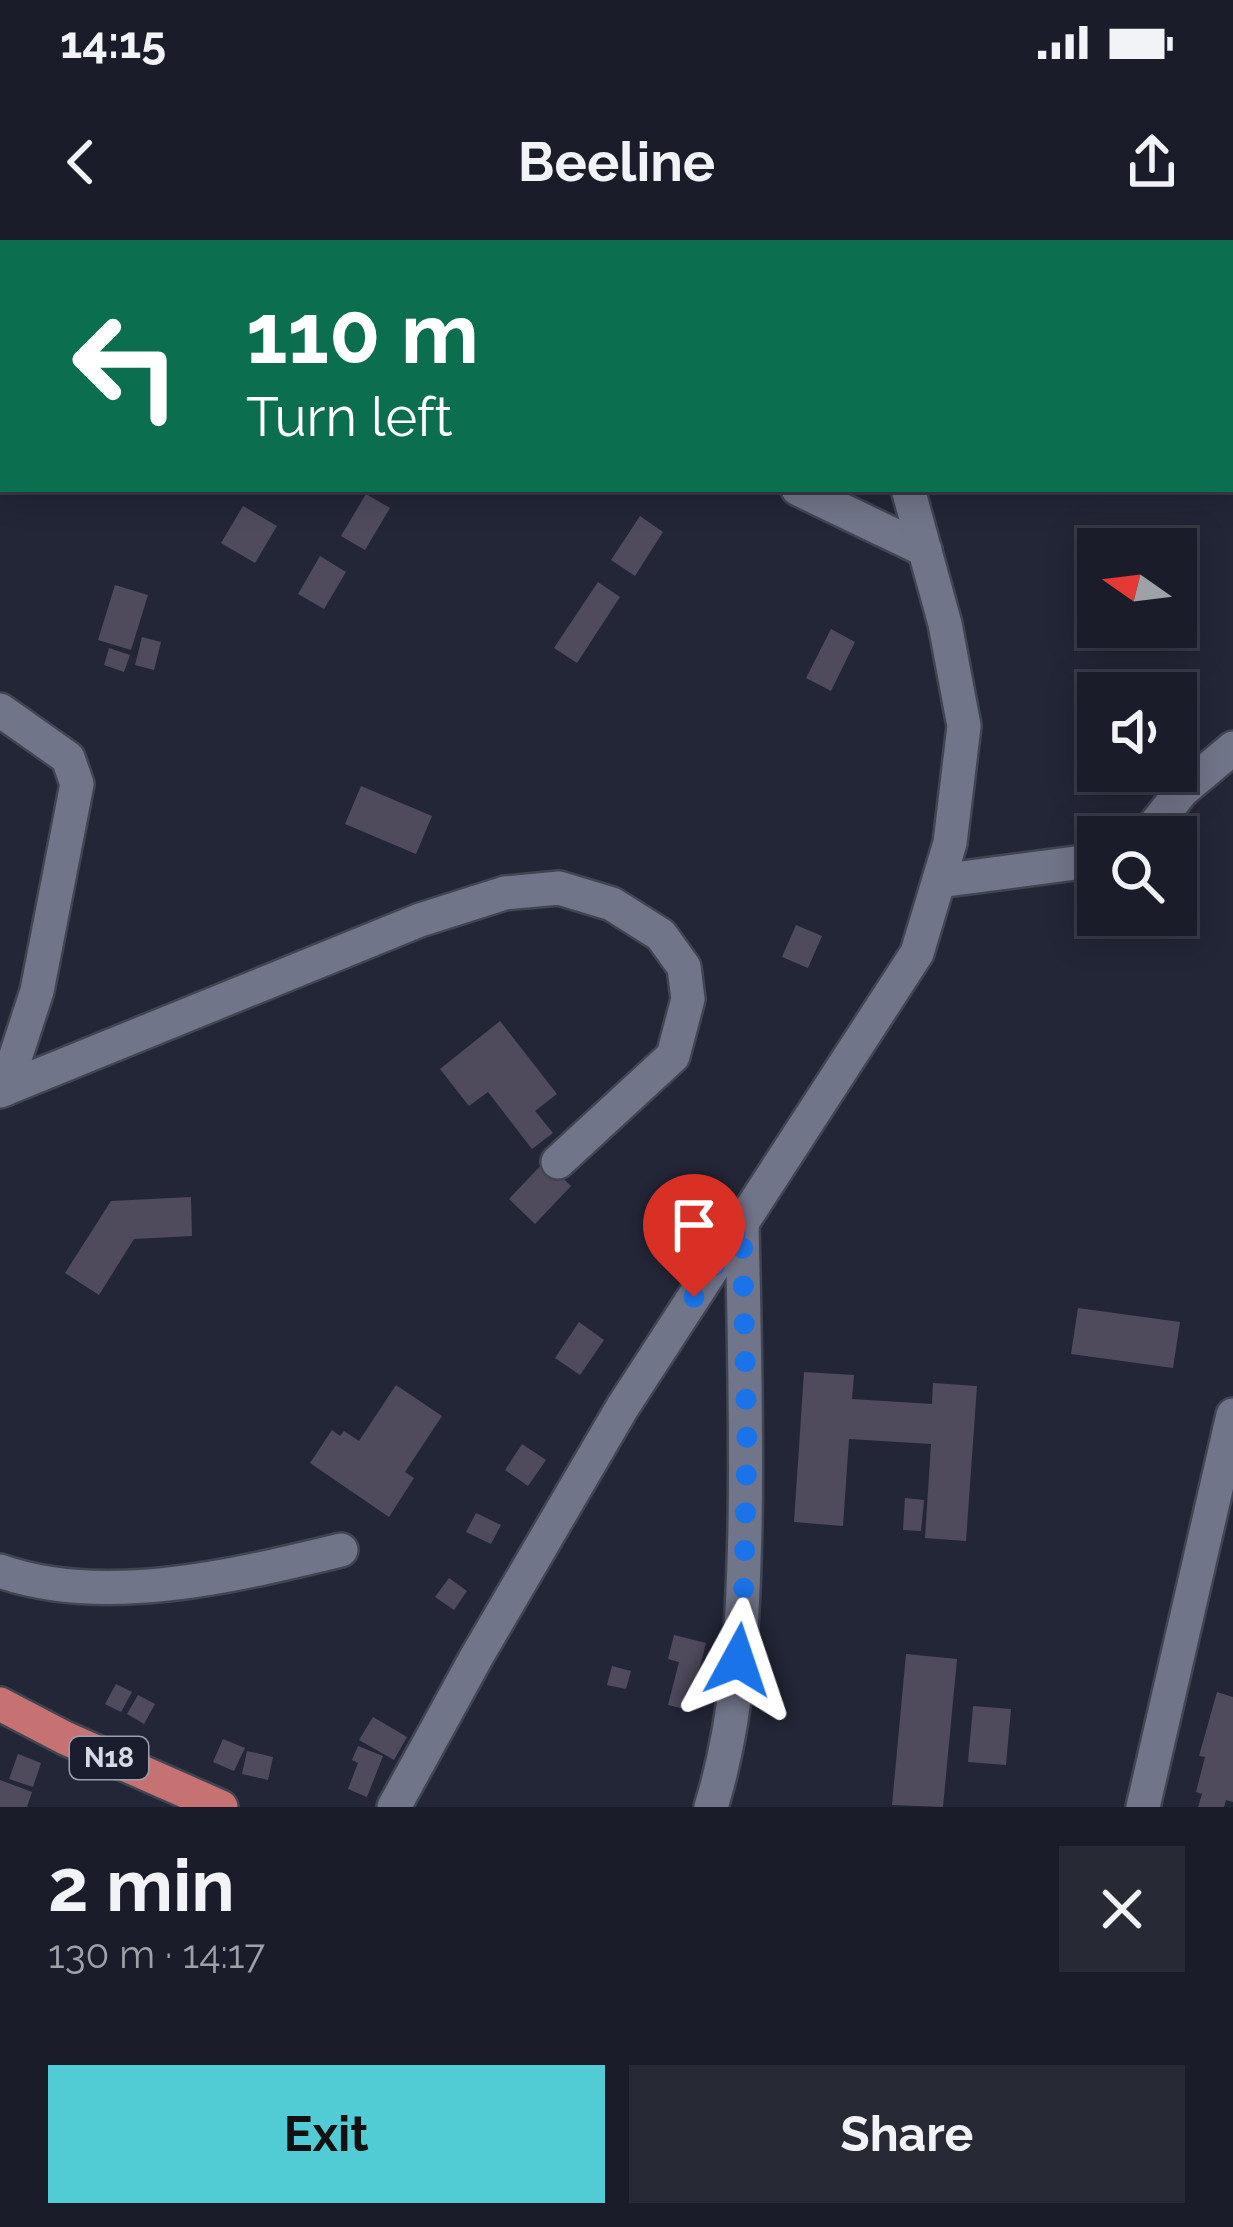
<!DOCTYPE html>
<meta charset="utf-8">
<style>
:root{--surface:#1a1c29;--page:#272935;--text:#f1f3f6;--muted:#9fa1a8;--line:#383a46;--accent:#51ccd5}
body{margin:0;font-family:Raleway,sans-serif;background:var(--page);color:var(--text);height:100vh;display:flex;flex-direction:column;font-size:45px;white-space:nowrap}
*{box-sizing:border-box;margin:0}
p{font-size:39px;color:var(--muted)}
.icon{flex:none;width:66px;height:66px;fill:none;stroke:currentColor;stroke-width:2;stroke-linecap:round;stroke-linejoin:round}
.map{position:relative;height:1567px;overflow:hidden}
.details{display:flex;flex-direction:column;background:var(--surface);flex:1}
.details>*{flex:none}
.banner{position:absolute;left:0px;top:0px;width:1233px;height:252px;box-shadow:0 6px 30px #0003,0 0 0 3px var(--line);background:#0b6e4f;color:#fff;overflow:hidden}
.needle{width:78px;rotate:284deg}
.fabs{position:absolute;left:1077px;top:288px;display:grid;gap:24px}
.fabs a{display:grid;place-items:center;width:120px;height:120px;border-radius:0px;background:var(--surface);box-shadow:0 6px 30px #0003,0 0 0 3px var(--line);font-size:60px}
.pin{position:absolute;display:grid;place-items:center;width:102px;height:102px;color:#fff;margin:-123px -51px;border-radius:50% 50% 50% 0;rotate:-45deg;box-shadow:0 0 12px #0007}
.pin .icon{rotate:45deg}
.me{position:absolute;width:132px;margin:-66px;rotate:5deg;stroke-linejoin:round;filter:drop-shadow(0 0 9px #0008)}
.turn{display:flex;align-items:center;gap:42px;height:252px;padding:0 48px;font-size:54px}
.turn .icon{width:156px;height:156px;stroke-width:2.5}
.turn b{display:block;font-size:84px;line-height:102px}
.round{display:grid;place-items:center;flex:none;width:126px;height:126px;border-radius:0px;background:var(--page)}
.overview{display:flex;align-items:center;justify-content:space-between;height:204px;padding:0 48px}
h1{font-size:72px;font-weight:700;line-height:90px}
.action{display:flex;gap:24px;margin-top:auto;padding:24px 48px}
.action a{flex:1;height:138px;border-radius:0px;background:var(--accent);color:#111;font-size:48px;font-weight:700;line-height:138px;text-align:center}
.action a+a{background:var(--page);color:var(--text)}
.status{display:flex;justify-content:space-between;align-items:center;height:84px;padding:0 60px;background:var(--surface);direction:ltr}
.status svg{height:33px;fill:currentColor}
header{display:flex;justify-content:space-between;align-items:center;height:156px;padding:0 48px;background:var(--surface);font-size:54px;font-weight:700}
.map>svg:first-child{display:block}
</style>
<div class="status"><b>14:15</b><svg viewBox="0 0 49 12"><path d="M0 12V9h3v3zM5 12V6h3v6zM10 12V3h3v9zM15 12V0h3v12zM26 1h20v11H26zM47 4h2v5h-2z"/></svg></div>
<header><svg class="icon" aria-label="back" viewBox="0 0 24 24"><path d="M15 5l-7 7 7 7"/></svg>Beeline<svg class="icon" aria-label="share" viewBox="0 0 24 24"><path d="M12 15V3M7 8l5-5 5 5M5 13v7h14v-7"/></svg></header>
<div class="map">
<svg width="1233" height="1567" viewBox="0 0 1233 1567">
<rect width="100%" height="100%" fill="#232637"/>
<g fill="#4f4b5d">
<polygon points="366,254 390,268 365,310 341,296"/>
<polygon points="243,266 277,286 255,323 221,303"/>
<polygon points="640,276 663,292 635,336 611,320"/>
<polygon points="320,316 346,332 324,369 298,354"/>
<polygon points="598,342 620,357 577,423 554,408"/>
<polygon points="115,345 148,355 131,410 98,400"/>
<polygon points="831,389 855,402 831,451 806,438"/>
<polygon points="142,397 161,402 154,430 135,425"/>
<polygon points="109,408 130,415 124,432 104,425"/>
<polygon points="361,546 432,576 416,614 345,584"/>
<polygon points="796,685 822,696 808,728 782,717"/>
<polygon points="500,781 557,854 535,871 553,893 532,909 488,852 469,866 440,829"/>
<polygon points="545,921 571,946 535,984 509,959"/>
<polygon points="191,957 192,996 134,999 99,1055 65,1033 111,961"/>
<polygon points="1078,1068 1180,1082 1173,1128 1071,1114"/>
<polygon points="579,1082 604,1100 580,1135 555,1118"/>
<polygon points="804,1132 854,1135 852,1159 932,1164 933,1143 977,1146 966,1301 925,1298 931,1204 849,1199 843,1286 794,1282"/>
<polygon points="396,1145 442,1176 405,1232 414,1238 389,1277 310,1223 332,1190 340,1196 344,1191 359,1201"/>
<polygon points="522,1204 546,1220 528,1246 505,1230"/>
<polygon points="905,1258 924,1260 921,1291 903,1290"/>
<polygon points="476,1273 501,1285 491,1304 466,1292"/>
<polygon points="449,1338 467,1351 454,1370 435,1357"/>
<polygon points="674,1395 706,1403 689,1470 668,1465 679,1422 668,1419"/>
<polygon points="906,1414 957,1419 943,1567 892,1565"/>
<polygon points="612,1426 631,1431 626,1449 607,1445"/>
<polygon points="116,1444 132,1452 121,1472 105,1464"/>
<polygon points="1217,1452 1233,1457 1233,1562 1226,1560 1224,1567 1198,1567 1202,1554 1196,1552 1205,1517 1199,1516"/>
<polygon points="138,1455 155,1464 144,1484 127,1474"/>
<polygon points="973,1466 1011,1469 1006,1525 968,1522"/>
<polygon points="373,1477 407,1497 394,1520 359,1500"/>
<polygon points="223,1499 245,1508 234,1531 213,1522"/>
<polygon points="358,1506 383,1516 367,1557 348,1549 358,1523 352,1520"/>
<polygon points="247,1511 273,1517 268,1540 242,1534"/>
<polygon points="18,1514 41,1523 33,1547 9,1539"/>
<polygon points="0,1540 32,1552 27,1567 0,1567"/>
</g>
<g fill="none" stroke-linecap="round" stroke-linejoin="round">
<g stroke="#414451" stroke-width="38">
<g id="minor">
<polyline points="282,0 288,3"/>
<polyline points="839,0 840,3"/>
<polyline points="798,249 925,310"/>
<polyline points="0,470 68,518 77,544 37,751 5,849"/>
<polyline points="1145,597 1182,551 1233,508"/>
<polyline points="939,641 1098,620"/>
<polyline points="0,851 420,680 505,653 559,648 612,664 661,695 684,727 688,759 673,816 558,922"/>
<path d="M0,1331C105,1368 237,1335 341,1310"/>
<polyline points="394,1567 477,1416 622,1168 917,713 950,603 964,486 945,384 908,249"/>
<path d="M711,1567C739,1477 743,1380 745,1286C747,1185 744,1084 742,983"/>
<polyline points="1143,1567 1233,1175"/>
</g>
</g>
<g stroke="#414451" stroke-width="38">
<polyline id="trunk" points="0,1464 65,1498 221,1567"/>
</g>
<use href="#minor" stroke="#717589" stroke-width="33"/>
<use href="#trunk" stroke="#c67172" stroke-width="33"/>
</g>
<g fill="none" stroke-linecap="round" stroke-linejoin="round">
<polyline stroke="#1a73e8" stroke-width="21" stroke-dasharray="0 37.8" points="694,1057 742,983 747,1203 743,1383 738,1420"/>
</g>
<g text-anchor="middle" stroke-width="12" stroke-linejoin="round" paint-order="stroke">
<rect fill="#191d2d" stroke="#9da1ad" stroke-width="3" x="70" y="1497" width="78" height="42" rx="9"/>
<g font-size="27" font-weight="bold" fill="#d6d9e4">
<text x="109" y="1527">N18</text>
</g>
</g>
</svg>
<div class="fabs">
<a><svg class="needle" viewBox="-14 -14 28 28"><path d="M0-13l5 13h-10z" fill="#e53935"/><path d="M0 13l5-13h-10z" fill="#9fa1a8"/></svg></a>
<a><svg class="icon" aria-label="sound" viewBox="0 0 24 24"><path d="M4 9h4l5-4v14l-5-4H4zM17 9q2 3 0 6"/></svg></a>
<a><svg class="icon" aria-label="search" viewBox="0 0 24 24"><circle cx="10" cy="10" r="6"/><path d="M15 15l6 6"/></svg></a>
</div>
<div class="pin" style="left:694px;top:1057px;background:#d93025"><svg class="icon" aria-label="arrive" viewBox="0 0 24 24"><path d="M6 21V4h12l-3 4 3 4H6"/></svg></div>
<svg class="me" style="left:738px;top:1420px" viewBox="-20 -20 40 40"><path d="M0-17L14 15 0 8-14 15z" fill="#1a73e8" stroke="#fff" stroke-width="4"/></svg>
<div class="banner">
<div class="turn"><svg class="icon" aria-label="left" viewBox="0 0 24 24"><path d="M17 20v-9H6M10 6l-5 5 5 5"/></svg><div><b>110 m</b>Turn left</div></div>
</div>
</div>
<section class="details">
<div class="overview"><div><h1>2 min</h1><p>130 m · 14:17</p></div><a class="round"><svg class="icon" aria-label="close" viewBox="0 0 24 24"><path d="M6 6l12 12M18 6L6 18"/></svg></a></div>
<div class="action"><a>Exit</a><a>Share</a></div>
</section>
